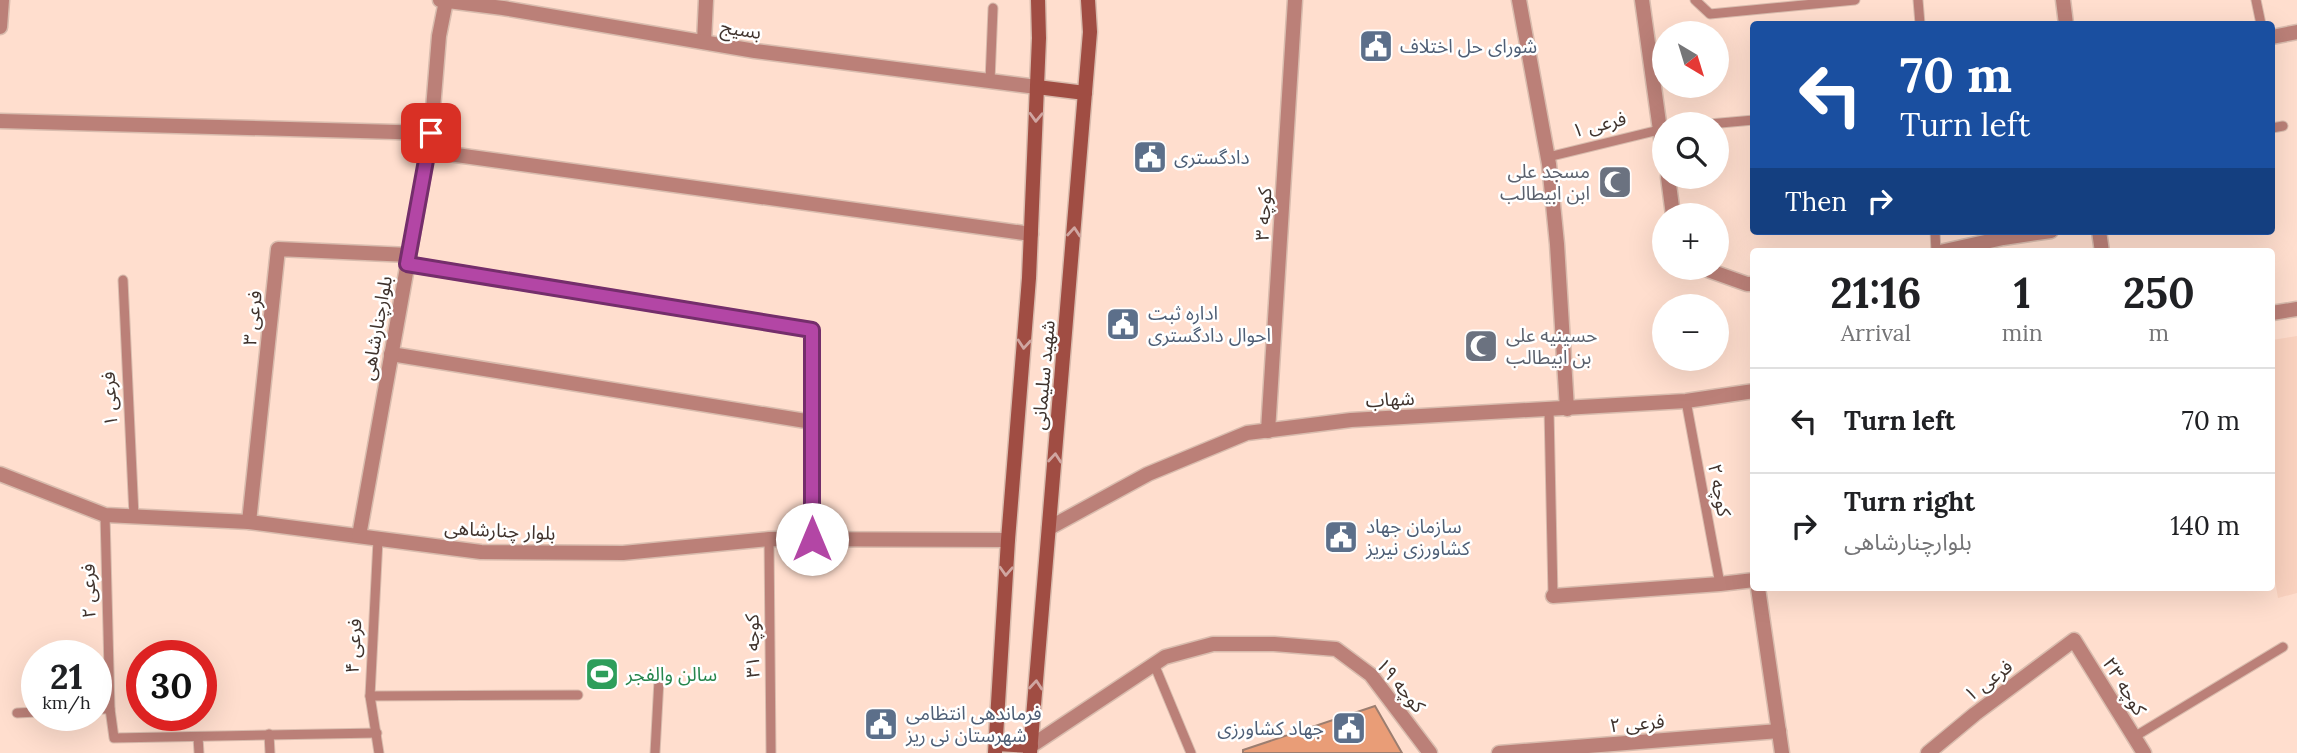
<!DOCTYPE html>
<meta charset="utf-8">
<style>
:root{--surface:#fff;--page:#f2f2f2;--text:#202124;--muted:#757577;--line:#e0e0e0}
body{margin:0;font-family:Lora,"Noto Sans Arabic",serif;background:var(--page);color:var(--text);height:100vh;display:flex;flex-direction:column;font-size:26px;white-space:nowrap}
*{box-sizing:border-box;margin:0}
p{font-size:23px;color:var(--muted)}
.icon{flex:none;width:38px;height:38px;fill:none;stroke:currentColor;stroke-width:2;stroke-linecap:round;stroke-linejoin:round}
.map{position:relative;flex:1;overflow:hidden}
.details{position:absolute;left:1750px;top:248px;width:525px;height:343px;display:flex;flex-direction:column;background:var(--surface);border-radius:7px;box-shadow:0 7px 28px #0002}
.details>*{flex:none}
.top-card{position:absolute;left:1750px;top:21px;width:525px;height:214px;border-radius:7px;box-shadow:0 7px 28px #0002;background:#1a4fa0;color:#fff;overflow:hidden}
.needle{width:46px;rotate:142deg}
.tools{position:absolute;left:1652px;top:21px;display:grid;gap:14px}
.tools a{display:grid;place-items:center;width:77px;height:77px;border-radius:50%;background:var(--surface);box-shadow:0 7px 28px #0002;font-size:35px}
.speed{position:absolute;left:21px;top:640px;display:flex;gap:14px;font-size:35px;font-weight:700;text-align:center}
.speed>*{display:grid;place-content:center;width:91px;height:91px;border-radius:50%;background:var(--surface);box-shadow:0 7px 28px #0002;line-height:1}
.speed small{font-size:18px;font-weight:400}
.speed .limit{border:10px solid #d22;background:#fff;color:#111}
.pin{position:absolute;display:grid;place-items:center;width:60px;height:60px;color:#fff;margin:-30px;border-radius:14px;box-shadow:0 4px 10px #0006}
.me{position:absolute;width:77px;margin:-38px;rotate:0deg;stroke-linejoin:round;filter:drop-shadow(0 0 5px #0008)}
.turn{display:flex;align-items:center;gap:24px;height:147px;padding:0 35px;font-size:32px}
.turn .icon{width:91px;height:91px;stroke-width:2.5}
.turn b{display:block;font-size:49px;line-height:60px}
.then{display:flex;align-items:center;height:66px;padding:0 35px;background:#0003;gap:14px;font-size:26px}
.eta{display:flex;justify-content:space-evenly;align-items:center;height:119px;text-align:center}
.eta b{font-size:42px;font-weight:700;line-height:49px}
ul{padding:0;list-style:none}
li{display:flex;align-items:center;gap:21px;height:105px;padding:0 35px;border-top:2px solid var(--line)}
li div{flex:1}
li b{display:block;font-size:26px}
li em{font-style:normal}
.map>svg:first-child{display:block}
</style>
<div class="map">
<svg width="2297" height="753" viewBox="0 0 2297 753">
<rect width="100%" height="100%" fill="#ffdece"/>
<polygon fill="#fad2bf" points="2297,336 2297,593 2278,598 2272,564 2272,340"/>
<polygon fill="#e99d77" stroke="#9c7e70" stroke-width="2" points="1375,706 1402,753 1243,753 1243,750"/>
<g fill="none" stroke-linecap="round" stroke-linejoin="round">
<g stroke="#d9bcae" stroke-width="11">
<g id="service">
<polyline points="1695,0 1710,14 1855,0"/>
<polyline points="1918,0 1920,24"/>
<polyline points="2256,0 2261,24"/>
<polyline points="990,81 993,8"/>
<polyline points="1709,124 1754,120"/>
<polyline points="2272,128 2283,126"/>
<polyline points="1548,157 1663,129"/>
<polyline points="1935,231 1936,252"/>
<polyline points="123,280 134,516"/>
<polyline points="1686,401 1720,584"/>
<polyline points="1549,410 1553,596"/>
<polyline points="105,515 110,709"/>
<polyline points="769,539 771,753"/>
<polyline points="378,540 370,696 379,753"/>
<polyline points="1154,664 1191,753"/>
<polyline points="370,696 578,695"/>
<polyline points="96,709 110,709 114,738 377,733"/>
<polyline points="17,713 37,712"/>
<polyline points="269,734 270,753"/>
<polyline points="198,737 199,753"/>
<polyline points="2134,737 2283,647"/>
<polyline points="655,753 659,680"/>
</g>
</g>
<g stroke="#d9bcae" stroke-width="17">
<g id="minor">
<polyline points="1519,0 1549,164 1557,244 1567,409"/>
<polyline points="1642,0 1664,159"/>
<polyline points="2063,0 2066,24"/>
<polyline points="0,27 2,0"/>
<polyline points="2272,37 2297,32"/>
<polyline points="704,42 706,0"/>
<polyline points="0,121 431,133"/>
<polyline points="427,151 1031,234"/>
<polyline points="1668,177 1673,215"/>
<polyline points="2099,231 2102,252"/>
<polyline points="1940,252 2003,238 2051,231"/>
<polyline points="407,264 812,330 812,539"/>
<polyline points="1702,268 1747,284 1754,284"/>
<polyline points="391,354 812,422"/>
<polyline points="1268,431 1295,0"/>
<polyline points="249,522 278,249 409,255"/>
<polyline points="1758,588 1782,753"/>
<polyline points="1553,596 1720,584 1754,580"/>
<polyline points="1031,746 1165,657 1213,644 1274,644 1336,649 1371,675 1430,753"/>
<polyline points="1499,753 1779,731"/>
<polyline points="1928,753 1975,714 2074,640 2144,753"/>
</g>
</g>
<g stroke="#d9bcae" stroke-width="17">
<g id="tertiary">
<polyline points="440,0 503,8 755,51 1037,87"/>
<polyline points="2272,313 2297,309"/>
<polyline points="0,474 105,515 249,522 481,552 623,553 769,539 1008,540"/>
<polyline points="1049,528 1148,474 1247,433 1351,420 1686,401 1754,391"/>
<polyline points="359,536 431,133 439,36 446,1"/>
</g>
</g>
<g stroke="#d9bcae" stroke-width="17">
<g id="secondary">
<polyline points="1037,87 1085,93"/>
<polyline points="996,744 1031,746"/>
<polyline points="995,753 1008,540 1029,278 1039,38 1038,0"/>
<polyline points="1030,753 1090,32 1088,0"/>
</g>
</g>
<use href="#service" stroke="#bb8078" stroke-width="9"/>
<use href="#minor" stroke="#bb8078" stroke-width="14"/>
<use href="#tertiary" stroke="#bb8078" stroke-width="14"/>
<use href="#secondary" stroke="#a04d43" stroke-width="14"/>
</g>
<defs><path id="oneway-chevron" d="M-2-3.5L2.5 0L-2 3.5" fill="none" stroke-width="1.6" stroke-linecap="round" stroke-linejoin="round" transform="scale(1.75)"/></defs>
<g stroke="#d0a6a1">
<use href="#oneway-chevron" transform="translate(1036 117) rotate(92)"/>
<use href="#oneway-chevron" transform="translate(1074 232) rotate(-85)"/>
<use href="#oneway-chevron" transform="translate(1024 344) rotate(95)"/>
<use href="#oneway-chevron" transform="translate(1055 458) rotate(-85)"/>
<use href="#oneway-chevron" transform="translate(1006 571) rotate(93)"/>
<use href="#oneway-chevron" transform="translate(1036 685) rotate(-85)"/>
</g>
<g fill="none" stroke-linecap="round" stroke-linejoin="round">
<g stroke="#742e6b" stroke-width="18">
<polyline id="route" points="431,133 407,264 812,330 812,539"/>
</g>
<use href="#route" stroke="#b346a5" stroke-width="12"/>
</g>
<defs>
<g id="civic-square" transform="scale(1.75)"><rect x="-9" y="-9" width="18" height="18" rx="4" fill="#5c6f8a" stroke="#fff"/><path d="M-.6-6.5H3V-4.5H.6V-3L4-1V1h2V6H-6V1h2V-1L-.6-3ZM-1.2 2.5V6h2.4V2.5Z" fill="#fff"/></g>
<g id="mosque-square" transform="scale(1.75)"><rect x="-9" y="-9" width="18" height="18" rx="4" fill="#6b7280" stroke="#fff"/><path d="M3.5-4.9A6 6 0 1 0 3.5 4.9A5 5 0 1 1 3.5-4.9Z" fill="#fff"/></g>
<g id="stadium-square" transform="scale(1.75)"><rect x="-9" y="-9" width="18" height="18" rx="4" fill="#2e9e5b" stroke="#fff"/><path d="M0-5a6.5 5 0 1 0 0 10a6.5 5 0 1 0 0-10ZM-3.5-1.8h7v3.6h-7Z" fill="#fff"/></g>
</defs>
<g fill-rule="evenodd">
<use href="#civic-square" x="1376" y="46"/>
<use href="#civic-square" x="1150" y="157"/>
<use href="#mosque-square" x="1615" y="182"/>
<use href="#civic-square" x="1123" y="324"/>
<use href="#mosque-square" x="1481" y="346"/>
<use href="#civic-square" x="1341" y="537"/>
<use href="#stadium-square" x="602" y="674"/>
<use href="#civic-square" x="881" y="724"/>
<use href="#civic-square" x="1349" y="728"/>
</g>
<g text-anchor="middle" stroke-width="5" stroke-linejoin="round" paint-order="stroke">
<g font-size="19" fill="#40332d" stroke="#fff">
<text transform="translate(741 29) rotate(9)" y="7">بسیج</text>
<text transform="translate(1599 124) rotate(-14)" y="7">فرعی ۱</text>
<text transform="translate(1263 214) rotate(-87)" y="7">کوچه ۳</text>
<text transform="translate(252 318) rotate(-84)" y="7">فرعی ۳</text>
<text transform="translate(376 328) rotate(-80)" y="7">بلوارچنارشاهی</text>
<text transform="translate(1043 375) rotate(-85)" y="7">شهید سلیمانی</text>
<text transform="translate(109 399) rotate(-93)" y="7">فرعی ۱</text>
<text transform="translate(1390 399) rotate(-3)" y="7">شهاب</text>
<text transform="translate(1720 490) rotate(79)" y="7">کوچه ۲</text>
<text transform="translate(500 530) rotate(3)" y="7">بلوار چنارشاهی</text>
<text transform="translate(88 591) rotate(-91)" y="7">فرعی ۲</text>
<text transform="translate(353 646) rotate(-87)" y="7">فرعی ۴</text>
<text transform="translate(752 646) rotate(-91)" y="7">کوچه ۳۱</text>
<text transform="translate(1988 680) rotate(-37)" y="7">فرعی ۱</text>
<text transform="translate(1401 685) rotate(50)" y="7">کوچه ۱۹</text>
<text transform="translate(2125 686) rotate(58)" y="7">کوچه ۲۳</text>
<text transform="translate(1637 723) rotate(-5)" y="7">فرعی ۲</text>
</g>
<g font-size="19" fill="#4e5e75" stroke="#fff" text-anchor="start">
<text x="1400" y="53">شورای حل اختلاف</text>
<text x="1174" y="164">دادگستری</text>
<text x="1148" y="320">اداره ثبت<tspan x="1148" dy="22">احوال دادگستری</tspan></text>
<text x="1366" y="533">سازمان جهاد<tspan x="1366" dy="22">کشاورزی نیریز</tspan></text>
<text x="906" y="720">فرماندهی انتظامی<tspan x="906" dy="22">شهرستان نی ریز</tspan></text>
<text x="1324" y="735" text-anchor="end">جهاد کشاورزی</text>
</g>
<g font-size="19" fill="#5b616d" stroke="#fff" text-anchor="end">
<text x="1590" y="178">مسجد علی<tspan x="1590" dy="22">ابن ابیطالب</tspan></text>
<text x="1506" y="342" text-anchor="start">حسینیه علی<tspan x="1506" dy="22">بن ابیطالب</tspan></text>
</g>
<g font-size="19" fill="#27864d" stroke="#fff" text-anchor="start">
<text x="626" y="681">سالن والفجر</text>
</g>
</g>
</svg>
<div class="tools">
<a><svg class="needle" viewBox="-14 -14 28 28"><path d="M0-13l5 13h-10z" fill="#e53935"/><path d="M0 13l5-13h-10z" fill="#757577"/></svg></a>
<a><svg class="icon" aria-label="search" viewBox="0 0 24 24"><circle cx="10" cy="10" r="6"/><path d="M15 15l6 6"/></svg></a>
<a>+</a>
<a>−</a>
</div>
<div class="speed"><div>21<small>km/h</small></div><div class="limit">30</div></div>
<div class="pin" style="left:431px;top:133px;background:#d93025"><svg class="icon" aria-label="arrive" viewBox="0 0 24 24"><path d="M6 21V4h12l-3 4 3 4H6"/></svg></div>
<svg class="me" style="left:812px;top:539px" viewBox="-20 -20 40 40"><circle r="19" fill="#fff"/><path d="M0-13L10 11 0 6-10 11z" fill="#b346a5"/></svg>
<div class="top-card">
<div class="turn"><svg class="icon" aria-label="left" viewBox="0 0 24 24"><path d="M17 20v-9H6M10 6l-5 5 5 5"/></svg><div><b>70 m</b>Turn left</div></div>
<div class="then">Then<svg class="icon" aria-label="right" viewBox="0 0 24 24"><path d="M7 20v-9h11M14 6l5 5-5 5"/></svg></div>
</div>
<section class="details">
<div class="eta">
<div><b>21:16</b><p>Arrival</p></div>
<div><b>1</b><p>min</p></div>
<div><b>250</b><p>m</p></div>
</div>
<ul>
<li><svg class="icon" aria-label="left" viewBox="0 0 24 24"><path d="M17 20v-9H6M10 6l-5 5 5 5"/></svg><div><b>Turn left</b></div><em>70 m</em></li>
<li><svg class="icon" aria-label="right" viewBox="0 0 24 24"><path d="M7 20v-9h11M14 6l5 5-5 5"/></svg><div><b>Turn right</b><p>بلوارچنارشاهی</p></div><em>140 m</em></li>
</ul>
</section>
</div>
